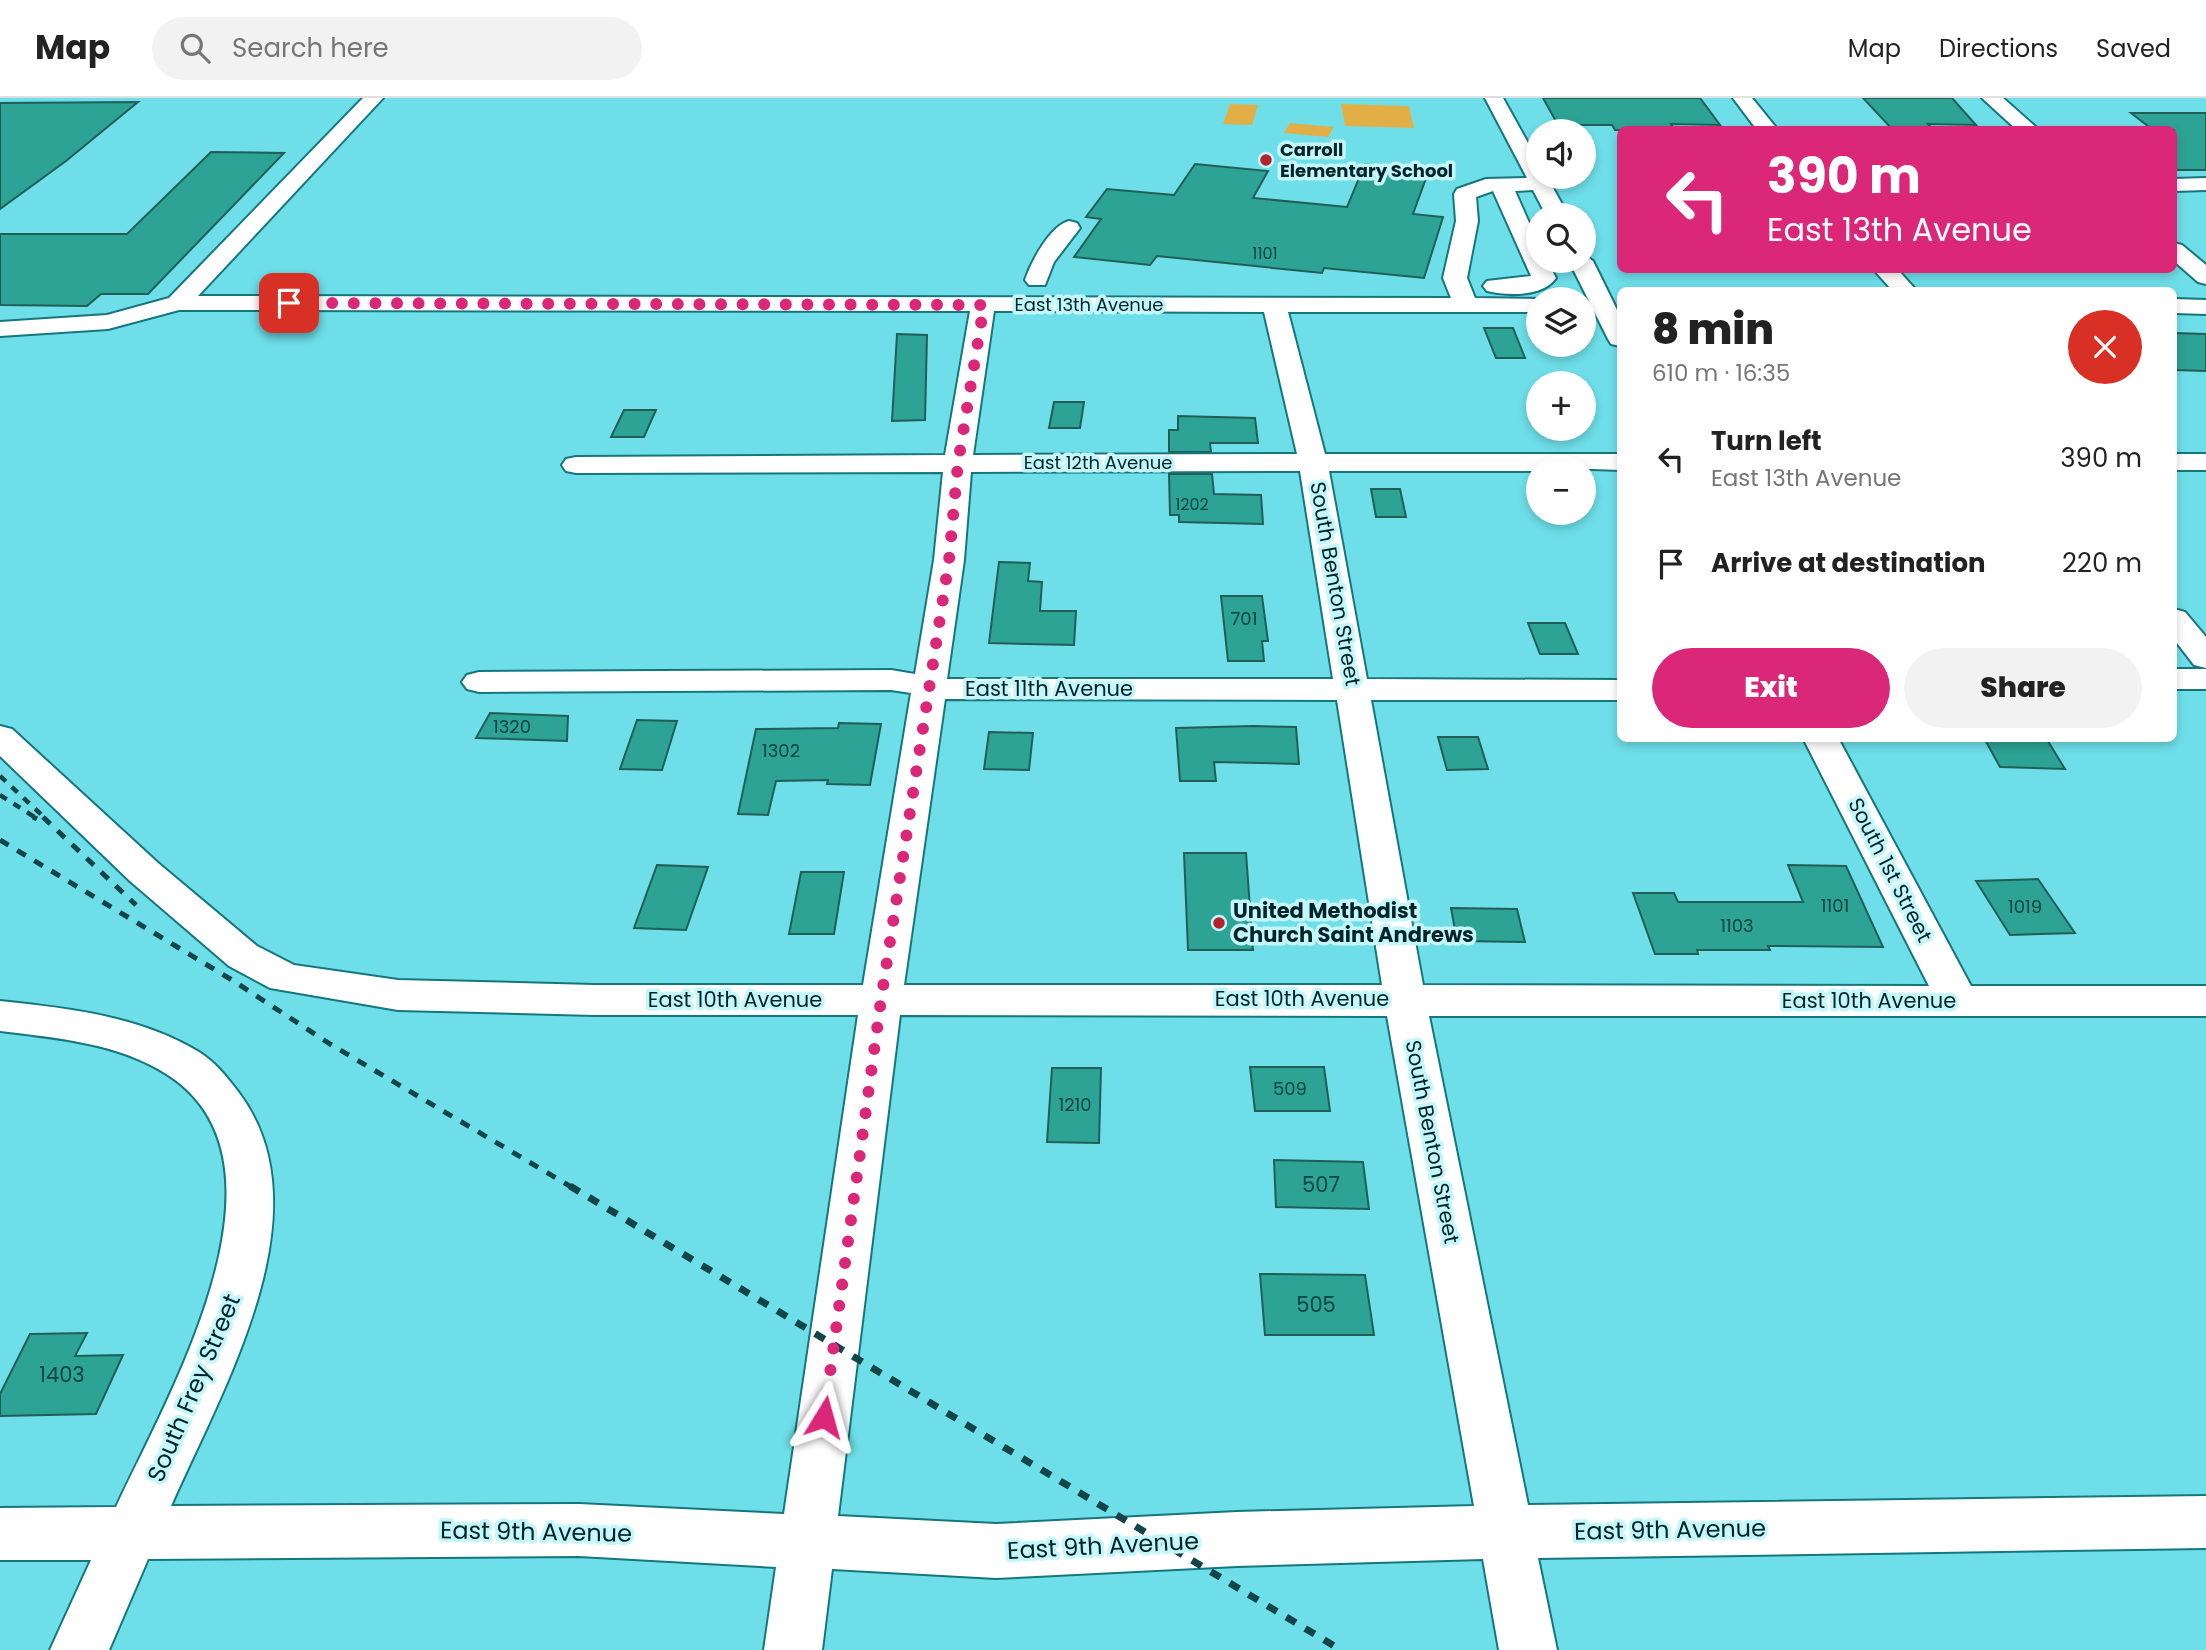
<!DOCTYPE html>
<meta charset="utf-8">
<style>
:root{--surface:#fff;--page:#f2f2f2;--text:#222;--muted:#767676;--line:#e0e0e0;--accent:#db2777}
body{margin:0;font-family:Poppins,sans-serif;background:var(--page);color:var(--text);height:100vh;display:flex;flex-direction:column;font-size:26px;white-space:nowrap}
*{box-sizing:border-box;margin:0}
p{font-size:23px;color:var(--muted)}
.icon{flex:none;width:38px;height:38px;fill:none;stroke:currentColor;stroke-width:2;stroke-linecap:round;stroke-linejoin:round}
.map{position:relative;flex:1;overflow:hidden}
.details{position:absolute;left:1617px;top:189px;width:560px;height:455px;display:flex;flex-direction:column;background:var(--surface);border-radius:10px;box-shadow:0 4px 10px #0003}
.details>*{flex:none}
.guide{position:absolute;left:1617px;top:28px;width:560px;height:147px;border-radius:10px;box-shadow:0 4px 10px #0003;background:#db2777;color:#fff;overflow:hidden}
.buttons{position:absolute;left:1526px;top:21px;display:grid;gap:14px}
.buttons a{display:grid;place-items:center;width:70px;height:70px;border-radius:50%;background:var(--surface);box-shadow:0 4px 10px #0003;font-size:35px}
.pin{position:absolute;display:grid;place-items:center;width:60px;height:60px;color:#fff;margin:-30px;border-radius:14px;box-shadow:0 4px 10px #0006}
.me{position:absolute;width:77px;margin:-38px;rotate:8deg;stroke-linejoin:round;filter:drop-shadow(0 0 5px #0008)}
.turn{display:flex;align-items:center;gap:24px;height:147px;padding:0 35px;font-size:32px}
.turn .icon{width:91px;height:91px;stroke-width:2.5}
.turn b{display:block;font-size:49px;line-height:60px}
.round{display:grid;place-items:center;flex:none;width:74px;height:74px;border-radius:37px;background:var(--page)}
.overview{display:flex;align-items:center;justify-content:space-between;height:119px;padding:0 35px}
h1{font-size:42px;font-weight:800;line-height:52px}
.action{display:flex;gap:14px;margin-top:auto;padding:14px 35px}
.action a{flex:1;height:80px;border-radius:42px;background:var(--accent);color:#fff;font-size:28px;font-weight:800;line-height:80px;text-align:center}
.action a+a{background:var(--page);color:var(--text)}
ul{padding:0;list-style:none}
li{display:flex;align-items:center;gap:21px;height:105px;padding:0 35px}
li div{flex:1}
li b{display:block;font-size:26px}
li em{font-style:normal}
header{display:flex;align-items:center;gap:42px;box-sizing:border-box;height:98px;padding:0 35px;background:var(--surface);border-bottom:2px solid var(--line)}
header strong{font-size:33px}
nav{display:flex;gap:38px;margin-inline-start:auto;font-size:24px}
.search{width:490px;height:63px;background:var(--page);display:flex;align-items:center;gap:18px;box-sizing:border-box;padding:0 24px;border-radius:38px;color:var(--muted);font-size:26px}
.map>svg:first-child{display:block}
</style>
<header>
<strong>Map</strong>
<div class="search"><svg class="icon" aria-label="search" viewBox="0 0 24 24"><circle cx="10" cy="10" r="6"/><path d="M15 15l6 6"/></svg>Search here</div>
<nav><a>Map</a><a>Directions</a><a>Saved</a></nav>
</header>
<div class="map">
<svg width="2206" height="1552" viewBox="0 0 2206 1552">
<rect width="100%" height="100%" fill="#6edfe9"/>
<g fill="#e1af45">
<polygon points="1230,6 1258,7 1252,27 1223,26"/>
<polygon points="1341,6 1409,8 1414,30 1345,28"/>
<polygon points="1290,25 1334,29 1328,39 1284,35"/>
</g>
<g fill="#2da395" stroke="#225e55" stroke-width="2">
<polygon points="1543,0 1700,0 1720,27 1671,26 1674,32 1615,32 1612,27 1558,27"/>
<polygon points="1863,0 1952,0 1976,27 1928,26 1933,32 1893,32"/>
<polygon points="138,4 66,63 0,111 0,5"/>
<polygon points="2131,15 2206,15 2206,72 2174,72 2174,32 2153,32"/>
<polygon points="211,54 284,55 148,196 101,196 87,208 0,207 0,136 127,136"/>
<polygon points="1195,66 1268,73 1253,100 1347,109 1365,66 1429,72 1413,116 1443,119 1424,180 1324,170 1322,175 1157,158 1150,167 1074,159 1101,121 1086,119 1107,91 1174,97"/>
<polygon points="1484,230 1513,230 1525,260 1496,260"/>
<polygon points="2174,235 2206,236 2206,273 2174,272"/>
<polygon points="897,236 927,237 925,322 892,323"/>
<polygon points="1054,304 1084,304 1080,330 1049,330"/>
<polygon points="624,312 656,312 644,339 611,339"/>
<polygon points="1178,318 1255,320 1258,345 1210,345 1211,354 1169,354 1169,332 1178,332"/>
<polygon points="1169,376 1212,376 1214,396 1261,397 1263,426 1179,424 1179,417 1170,417"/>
<polygon points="1371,391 1400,391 1406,419 1376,419"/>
<polygon points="999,464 1030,465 1028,483 1042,484 1040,513 1076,513 1074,547 989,545"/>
<polygon points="1221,498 1262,498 1268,543 1262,543 1264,563 1228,563"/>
<polygon points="1528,525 1565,525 1578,556 1540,556"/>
<polygon points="490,615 568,618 567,643 476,640"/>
<polygon points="637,622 677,623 662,672 620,671"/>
<polygon points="839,625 881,626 870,687 827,686 828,682 776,683 768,717 738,716 756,631 838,630"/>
<polygon points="1253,628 1296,629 1299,666 1214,664 1216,683 1180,683 1176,630"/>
<polygon points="989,634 1033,635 1029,672 984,671"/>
<polygon points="1438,639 1478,639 1488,671 1447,672"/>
<polygon points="1984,640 2046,640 2065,671 2000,669"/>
<polygon points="1184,755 1246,755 1253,852 1188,852"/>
<polygon points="657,767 708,769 686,832 634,830"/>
<polygon points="1788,767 1846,768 1883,849 1768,848 1770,852 1697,852 1698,856 1655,856 1633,795 1674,795 1678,804 1803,804"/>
<polygon points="801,774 844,774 834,836 789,836"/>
<polygon points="2038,781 2075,835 2010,837 1976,783"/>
<polygon points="1451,810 1517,811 1525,844 1457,843"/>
<polygon points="1250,969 1324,969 1330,1013 1255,1013"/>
<polygon points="1052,970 1101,970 1099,1045 1047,1044"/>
<polygon points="1274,1062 1363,1064 1369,1111 1276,1109"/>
<polygon points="1260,1176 1365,1177 1374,1237 1265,1237"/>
<polygon points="87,1235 75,1258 123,1257 96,1316 0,1318 0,1296 30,1236"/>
</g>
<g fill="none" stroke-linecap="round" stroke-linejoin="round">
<g stroke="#15767e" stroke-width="4">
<g id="minor">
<path d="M363,0H383L198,198L1451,200L1443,180L1456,123L1454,96L1457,91L1486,81L1527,80L1485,0H1503L1538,63V79H1547L1568,117H1546L1533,92L1515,93L1538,145V163H1547L1556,180C1543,199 1507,198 1487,193L1483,188L1487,183L1531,178L1493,93L1476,99L1478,123L1467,180L1475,200L1544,201H1538V214H1288L1325,356H1620V372L1538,369V373H1329L1367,581L1620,582V602H1371L1423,887L1929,888L1803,640H1838L1971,888H2206V918H1429L1528,1407L2206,1398V1450L1538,1460L1557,1552H1499L1483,1461L1237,1468L996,1480L832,1471L822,1552H764L776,1469L579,1458L148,1461L109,1552H50L91,1462H0V1410L116,1409C165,1303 305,1066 168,977C119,945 57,940 0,933V903C67,910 140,918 199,954C216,965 227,979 239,995C328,1113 221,1293 171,1408L579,1406L784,1416L858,917H594L398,912L270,890L229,868L130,783L0,658V628L12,631L158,765L257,848L294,867L398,882L594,887H863L911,595L891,592L479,594L467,591L462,584L467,577L479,574L891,572L915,576L934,462L943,374L576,375L566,373L562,367L566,361L576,359L945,357L970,213L179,212L108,231L0,238V224L107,217L169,200ZM994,213L1264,214L1297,356L973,357ZM1300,373L1333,581H947L964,462L971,374ZM945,601L1337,602L1382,887H904ZM900,917L1387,918L1474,1408L1237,1414L996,1426L838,1418Z"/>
<polygon points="1733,0 1752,0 1778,32 1757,32"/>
<polygon points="1982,0 2003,0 2039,32 2017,32"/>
<polygon points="2206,80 2206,92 2174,93 2174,81"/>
<path d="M1069,123L1077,125L1080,130L1054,164L1045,187H1029L1025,182C1031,164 1050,128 1069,123Z"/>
<polygon points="2174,145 2182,147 2206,167 2206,186 2198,184 2174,163"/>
<polygon points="1584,157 1593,163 1620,218 1620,248 1611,246 1608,241 1569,163 1584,163"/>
<polygon points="1874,172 1898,172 1916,192 1892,192"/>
<polygon points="2174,201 2206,202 2206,216 2174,215"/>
<rect x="2174" y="356" width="32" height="16"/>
<polygon points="2174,511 2185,514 2206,539 2206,570 2194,567 2174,541"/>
<rect x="2174" y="571" width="32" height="20"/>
</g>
</g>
<use href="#minor" fill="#fff" fill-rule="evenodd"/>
<g stroke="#134448" stroke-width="4.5" stroke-dasharray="8 8" stroke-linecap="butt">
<polyline points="0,678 45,720"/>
<polyline points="0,697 36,720"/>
</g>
<g stroke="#134448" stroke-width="5" stroke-dasharray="10 10" stroke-linecap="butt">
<polyline points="33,719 37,721"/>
<polyline points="43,719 136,807"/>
<polyline points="0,742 232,882 330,946 573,1090"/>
</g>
<polyline stroke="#134448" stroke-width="7" stroke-dasharray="11 11" stroke-linecap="butt" points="570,1088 1341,1552"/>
</g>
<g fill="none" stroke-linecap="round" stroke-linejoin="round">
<polyline stroke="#db2777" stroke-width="12" stroke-dasharray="0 21.6" points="289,205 984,207 958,365 949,462 881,902 824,1319"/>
</g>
<g fill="#b4222f" stroke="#c4f7fb" stroke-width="2.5">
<circle cx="1266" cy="62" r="7"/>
<circle cx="1219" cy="825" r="7"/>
</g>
<g text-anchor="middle" stroke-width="7" stroke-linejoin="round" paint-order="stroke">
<g font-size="16" fill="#0b4442">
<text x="1265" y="161">1101</text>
<text x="1192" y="412">1202</text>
</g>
<g font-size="18" font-weight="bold" fill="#002427" stroke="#c4f7fb" text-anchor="start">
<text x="1280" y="58">Carroll<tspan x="1280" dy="21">Elementary School</tspan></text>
</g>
<g font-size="18" fill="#002427" stroke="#c4f7fb">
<text x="1089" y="213">East 13th Avenue</text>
<text x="1098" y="371">East 12th Avenue</text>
</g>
<g font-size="18" fill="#0b4442">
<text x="1244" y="527">701</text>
<text x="512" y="635">1320</text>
<text x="781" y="659">1302</text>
<text x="1835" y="814">1101</text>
<text x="2025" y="815">1019</text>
<text x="1737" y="834">1103</text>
<text x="1290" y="997">509</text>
<text x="1075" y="1013">1210</text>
</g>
<g font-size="21" fill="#002427" stroke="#c4f7fb">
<text transform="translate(1335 486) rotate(80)" y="7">South Benton Street</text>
<text x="1049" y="598">East 11th Avenue</text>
<text transform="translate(1890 772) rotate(63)" y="7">South 1st Street</text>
<text x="1302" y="908">East 10th Avenue</text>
<text x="735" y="909">East 10th Avenue</text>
<text x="1869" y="910">East 10th Avenue</text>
<text transform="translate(1432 1044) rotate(79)" y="7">South Benton Street</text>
</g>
<g font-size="21" font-weight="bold" fill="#002427" stroke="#c4f7fb" text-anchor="start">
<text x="1233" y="820">United Methodist<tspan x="1233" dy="24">Church Saint Andrews</tspan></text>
</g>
<g font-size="21" fill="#0b4442">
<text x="1321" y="1094">507</text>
<text x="1316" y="1214">505</text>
<text x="62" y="1284">1403</text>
</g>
<g font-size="24" fill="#002427" stroke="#c4f7fb">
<text transform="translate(194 1290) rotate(-67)" y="8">South Frey Street</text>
<text transform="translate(1670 1432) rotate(-1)" y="8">East 9th Avenue</text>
<text transform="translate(536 1434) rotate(1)" y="8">East 9th Avenue</text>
<text transform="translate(1103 1448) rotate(-3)" y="8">East 9th Avenue</text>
</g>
</g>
</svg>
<div class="buttons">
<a><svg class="icon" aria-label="sound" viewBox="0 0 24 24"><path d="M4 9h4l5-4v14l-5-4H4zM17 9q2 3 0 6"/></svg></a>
<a><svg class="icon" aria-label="search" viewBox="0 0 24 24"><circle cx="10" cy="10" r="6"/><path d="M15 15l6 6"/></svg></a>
<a><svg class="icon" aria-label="layers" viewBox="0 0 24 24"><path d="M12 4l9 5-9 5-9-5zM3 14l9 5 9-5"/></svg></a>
<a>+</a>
<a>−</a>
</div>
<div class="pin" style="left:289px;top:205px;background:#d93025"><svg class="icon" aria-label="arrive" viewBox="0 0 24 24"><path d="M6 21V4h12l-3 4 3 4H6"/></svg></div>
<svg class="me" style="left:824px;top:1319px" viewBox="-20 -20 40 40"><path d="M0-17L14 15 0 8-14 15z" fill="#db2777" stroke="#fff" stroke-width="4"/></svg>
<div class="guide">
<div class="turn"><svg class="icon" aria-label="left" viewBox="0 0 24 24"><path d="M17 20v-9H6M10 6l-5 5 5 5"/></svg><div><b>390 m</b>East 13th Avenue</div></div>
</div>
<section class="details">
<div class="overview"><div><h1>8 min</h1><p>610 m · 16:35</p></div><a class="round" style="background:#d93025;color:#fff"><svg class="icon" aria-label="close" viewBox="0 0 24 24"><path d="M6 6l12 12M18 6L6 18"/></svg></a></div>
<ul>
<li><svg class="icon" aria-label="left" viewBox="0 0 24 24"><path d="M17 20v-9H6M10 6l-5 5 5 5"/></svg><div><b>Turn left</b><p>East 13th Avenue</p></div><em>390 m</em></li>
<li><svg class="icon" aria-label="arrive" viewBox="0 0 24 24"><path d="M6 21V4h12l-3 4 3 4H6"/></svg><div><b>Arrive at destination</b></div><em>220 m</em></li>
</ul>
<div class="action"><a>Exit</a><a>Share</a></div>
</section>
</div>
